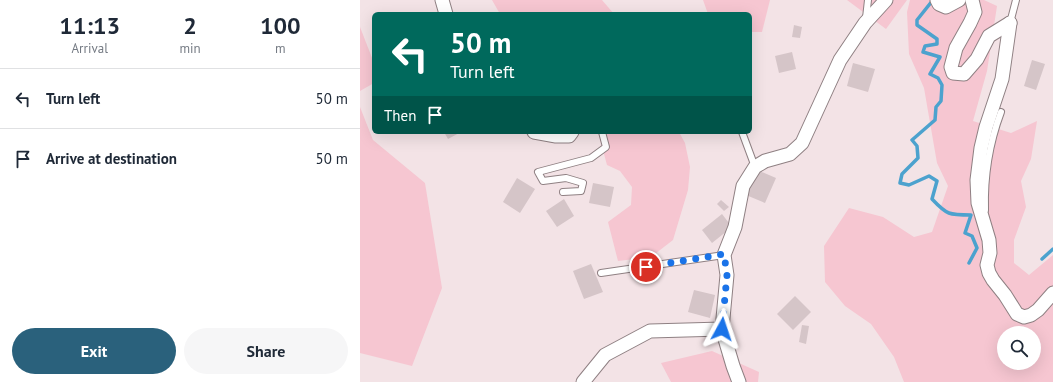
<!DOCTYPE html>
<style>
:root{--surface:#fff;--page:#f6f6f7;--text:#1f2937;--muted:#747a83;--line:#e0e1e3;--accent:#2a617c}
body{margin:0;font-family:"PT Sans",sans-serif;background:var(--page);color:var(--text);height:100vh;display:flex;flex-direction:column;font-size:15px;white-space:nowrap}
*{box-sizing:border-box;margin:0}
p{font-size:13px;color:var(--muted)}
.icon{flex:none;width:22px;height:22px;fill:none;stroke:currentColor;stroke-width:2;stroke-linecap:round;stroke-linejoin:round}
.map{position:relative;flex:1;overflow:hidden}
.details{display:flex;flex-direction:column;background:var(--surface);width:360px}
.details>*{flex:none}
.guide{position:absolute;left:12px;top:12px;width:380px;height:122px;border-radius:6px;box-shadow:0 4px 16px #0002;background:#00695c;color:#fff;overflow:hidden}
.controls{position:absolute;left:637px;top:326px;display:grid;gap:8px}
.controls a{display:grid;place-items:center;width:44px;height:44px;border-radius:50%;background:var(--surface);box-shadow:0 4px 16px #0002;font-size:20px}
.pin{position:absolute;display:grid;place-items:center;width:34px;height:34px;color:#fff;margin:-17px;border:2px solid #fff;border-radius:50%;box-shadow:0 1px 4px #0007}
.me{position:absolute;width:44px;margin:-22px;rotate:5deg;stroke-linejoin:round;filter:drop-shadow(0 0 3px #0008)}
.turn{display:flex;align-items:center;gap:14px;height:84px;padding:0 12px;font-size:18px}
.turn .icon{width:52px;height:52px;stroke-width:2.5}
.turn b{display:block;font-size:28px;line-height:34px}
.then{display:flex;align-items:center;height:38px;padding:0 12px;background:#0003;gap:8px;font-size:15px}
.eta{display:flex;justify-content:space-evenly;align-items:center;height:68px;text-align:center}
.eta b{font-size:24px;font-weight:600;line-height:28px}
.button{display:flex;gap:8px;margin-top:auto;padding:8px 12px}
.button a{flex:1;height:46px;border-radius:24px;background:var(--accent);color:#fff;font-size:16px;font-weight:600;line-height:46px;text-align:center}
.button a+a{background:var(--page);color:var(--text)}
ul{padding:0;list-style:none}
li{display:flex;align-items:center;gap:12px;height:60px;padding:0 12px;border-top:1px solid var(--line)}
li div{flex:1}
li b{display:block;font-size:15px}
li em{font-style:normal}
main{display:flex;flex:1;min-height:0}
.map>svg:first-child{display:block}
</style>
<main>
<section class="details">
<div class="eta">
<div><b>11:13</b><p>Arrival</p></div>
<div><b>2</b><p>min</p></div>
<div><b>100</b><p>m</p></div>
</div>
<ul>
<li><svg class="icon" aria-label="left" viewBox="0 0 24 24"><path d="M17 20v-9H6M10 6l-5 5 5 5"/></svg><div><b>Turn left</b></div><em>50 m</em></li>
<li><svg class="icon" aria-label="arrive" viewBox="0 0 24 24"><path d="M6 21V4h12l-3 4 3 4H6"/></svg><div><b>Arrive at destination</b></div><em>50 m</em></li>
</ul>
<div class="button"><a>Exit</a><a>Share</a></div>
</section>
<div class="map">
<svg width="693" height="382" viewBox="0 0 693 382">
<rect width="100%" height="100%" fill="#f3e3e6"/>
<g fill="#f6c6d1" fill-rule="evenodd">
<polygon points="132,0 242,0 254,14 140,14"/>
<polygon points="343,0 410,0 402,32 390,32 390,14 348,14"/>
<polygon points="487,0 547,0 526,29"/>
<path d="M550,0H624L637,6L627,71L613,121L651,133L677,121L671,159L661,181L666,207L654,240V263L669,275L693,255V382H544L534,357L511,324L485,306L465,282L464,246L489,208L523,217L554,237L572,232L588,186L577,163L564,88L549,54L547,12ZM644,333H674V363H644Z"/>
<polygon points="0,27 14,63 14,83 0,91"/>
<polygon points="0,107 13,140 65,183 82,288 52,366 0,353"/>
<polygon points="238,132 319,132 325,143 330,167 328,190 313,240 291,257 258,261 248,222 271,205 272,187 260,171 247,165"/>
<polygon points="352,351 399,372 398,382 311,382 301,363"/>
</g>
<g fill="none" stroke-linecap="round" stroke-linejoin="round">
<g stroke="#4ca2ce" stroke-width="3.5">
<path d="M573,0L557,20V25L577,39V44L565,46L563,52L580,57L570,74L578,78L582,85L581,101L576,107L575,120L552,140L557,146L558,158L542,174L540,183L549,185L569,176L577,181L572,199C587,215 589,215 611,215L605,233L612,236L617,248L609,263"/>
<polyline points="682,259 693,249"/>
</g>
</g>
<g fill="#d5c5c8">
<polygon points="434,25 442,27 440,38 432,37"/>
<polygon points="432,52 436,69 419,73 415,56"/>
<polygon points="672,60 685,64 676,90 664,86"/>
<polygon points="493,63 515,69 508,92 487,86"/>
<polygon points="84,132 101,132 88,139"/>
<polygon points="397,170 416,178 405,203 386,195"/>
<polygon points="157,178 175,189 160,213 143,202"/>
<polygon points="233,183 254,187 250,207 229,203"/>
<polygon points="204,199 214,216 197,227 186,211"/>
<polygon points="361,200 369,207 364,211 357,204"/>
<polygon points="362,214 372,227 352,243 342,230"/>
<polygon points="231,264 243,292 224,299 213,271"/>
<polygon points="334,290 355,295 350,318 328,312"/>
<polygon points="435,296 451,312 433,330 417,314"/>
<polygon points="442,325 449,326 446,344 439,342"/>
</g>
<g fill="none" stroke-linecap="round" stroke-linejoin="round">
<g stroke="#8f8083" stroke-width="8">
<g id="lane">
<polyline points="506,18 508,0"/>
<polyline points="650,23 656,0"/>
<polyline points="382,132 395,167"/>
<polyline points="203,192 221,191 223,183 206,178 183,181 178,172 231,158 246,147 242,132"/>
<path d="M625,210C624,176 629,144 641,112"/>
<polyline points="241,273 364,255"/>
</g>
</g>
<g stroke="#8f8083" stroke-width="15">
<g id="street">
<polyline points="82,0 86,14"/>
<polyline points="577,0 579,4 586,7 599,0"/>
<polyline points="612,0 615,12 610,23 596,48 591,67 593,73 604,74 617,59 629,36 650,23"/>
<polyline points="650,23 642,79 626,127 621,148 617,180 618,203 629,240 630,253 627,265 629,273 633,280 645,295 657,314 664,317 671,315 678,310 693,293"/>
<polyline points="174,132 196,136 209,136 212,132"/>
<polyline points="223,382 245,355 290,331 362,329"/>
<polyline points="379,382 373,366 362,329 367,275 364,255 375,227 383,186 395,167 405,161 430,154 442,143 480,60 505,23 526,0"/>
</g>
</g>
<use href="#lane" stroke="#fff" stroke-width="6"/>
<use href="#street" stroke="#fff" stroke-width="13"/>
</g>
<g fill="none" stroke-linecap="round" stroke-linejoin="round">
<polyline stroke="#1a73e8" stroke-width="7" stroke-dasharray="0 12.6" points="286,267 364,254 367,275 362,329"/>
</g>
</svg>
<div class="controls">
<a><svg class="icon" aria-label="search" viewBox="0 0 24 24"><circle cx="10" cy="10" r="6"/><path d="M15 15l6 6"/></svg></a>
</div>
<div class="pin" style="left:286px;top:267px;background:#d93025"><svg class="icon" aria-label="arrive" viewBox="0 0 24 24"><path d="M6 21V4h12l-3 4 3 4H6"/></svg></div>
<svg class="me" style="left:362px;top:329px" viewBox="-20 -20 40 40"><path d="M0-17L14 15 0 8-14 15z" fill="#1a73e8" stroke="#fff" stroke-width="4"/></svg>
<div class="guide">
<div class="turn"><svg class="icon" aria-label="left" viewBox="0 0 24 24"><path d="M17 20v-9H6M10 6l-5 5 5 5"/></svg><div><b>50 m</b>Turn left</div></div>
<div class="then">Then<svg class="icon" aria-label="arrive" viewBox="0 0 24 24"><path d="M6 21V4h12l-3 4 3 4H6"/></svg></div>
</div>
</div>
</main>
